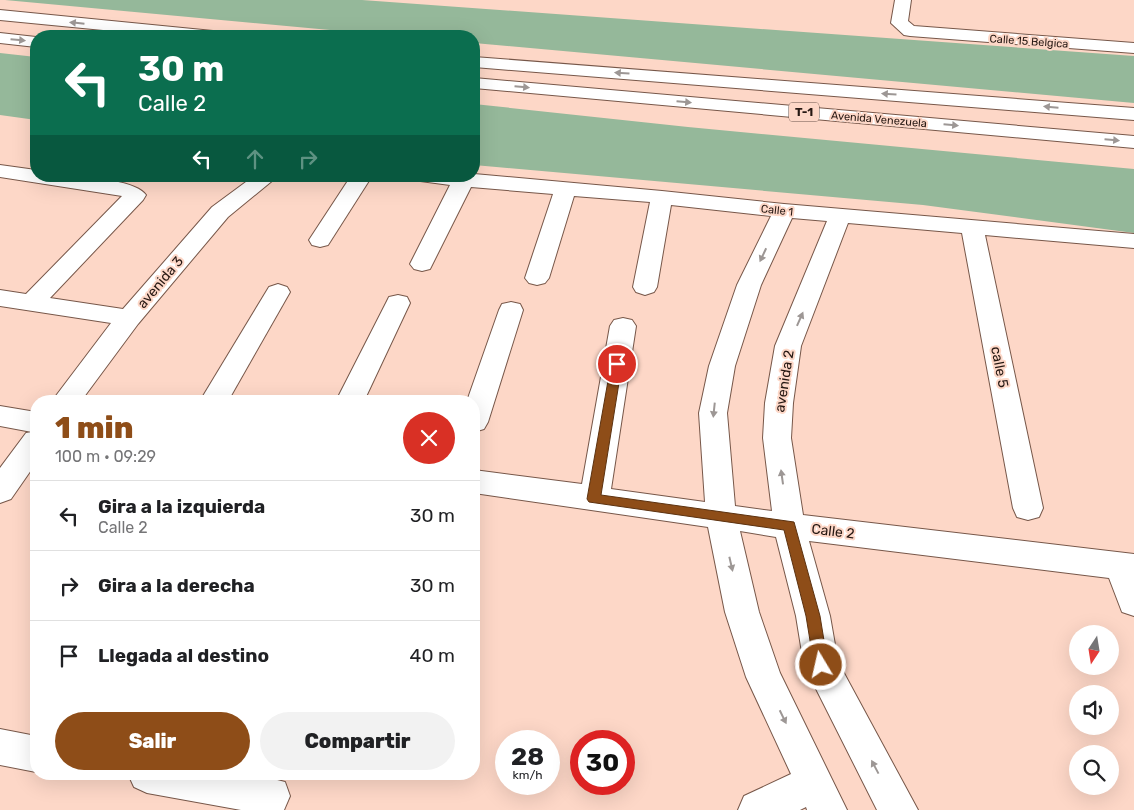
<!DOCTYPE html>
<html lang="es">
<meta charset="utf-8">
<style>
:root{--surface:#fff;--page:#f2f2f2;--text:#202124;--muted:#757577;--line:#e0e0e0;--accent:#8e4d18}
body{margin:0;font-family:Rubik,sans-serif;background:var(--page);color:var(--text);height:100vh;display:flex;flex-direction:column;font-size:19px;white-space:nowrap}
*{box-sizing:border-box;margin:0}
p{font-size:16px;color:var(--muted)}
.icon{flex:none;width:28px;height:28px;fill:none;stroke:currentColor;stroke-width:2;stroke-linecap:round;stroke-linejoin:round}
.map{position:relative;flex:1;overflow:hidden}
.details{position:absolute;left:30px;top:395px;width:450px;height:385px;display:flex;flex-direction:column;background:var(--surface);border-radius:20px;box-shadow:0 5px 20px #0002}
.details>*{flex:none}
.guide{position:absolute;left:30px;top:30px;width:450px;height:152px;border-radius:20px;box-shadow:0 5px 20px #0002;background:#0b6e4f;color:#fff;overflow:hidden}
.needle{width:32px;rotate:192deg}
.tools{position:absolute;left:1069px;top:625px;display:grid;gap:10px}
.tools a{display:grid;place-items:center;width:50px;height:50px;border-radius:50%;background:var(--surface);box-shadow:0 5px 20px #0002;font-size:25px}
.speed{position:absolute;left:495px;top:730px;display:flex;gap:10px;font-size:25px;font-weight:700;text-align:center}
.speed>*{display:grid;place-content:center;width:65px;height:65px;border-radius:50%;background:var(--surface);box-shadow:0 5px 20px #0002;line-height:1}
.speed small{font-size:12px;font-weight:400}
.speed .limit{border:8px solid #d22;background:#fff;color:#111}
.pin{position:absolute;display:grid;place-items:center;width:42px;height:42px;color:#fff;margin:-21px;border:2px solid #fff;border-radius:50%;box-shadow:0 1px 5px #0007}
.me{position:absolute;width:55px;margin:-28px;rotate:351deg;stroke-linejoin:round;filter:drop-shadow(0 0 4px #0008)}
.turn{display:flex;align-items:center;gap:18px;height:105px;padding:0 25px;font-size:22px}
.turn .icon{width:65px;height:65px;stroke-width:2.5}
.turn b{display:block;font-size:35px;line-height:42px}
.lanes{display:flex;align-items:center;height:48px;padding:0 25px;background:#0003;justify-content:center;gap:25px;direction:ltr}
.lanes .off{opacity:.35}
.round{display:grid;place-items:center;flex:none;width:52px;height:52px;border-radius:26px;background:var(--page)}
.summary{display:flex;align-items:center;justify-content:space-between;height:85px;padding:0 25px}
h1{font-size:30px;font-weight:800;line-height:38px;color:var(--accent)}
.action{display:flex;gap:10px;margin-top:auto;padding:10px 25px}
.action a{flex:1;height:58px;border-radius:30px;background:var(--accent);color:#fff;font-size:20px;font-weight:800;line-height:58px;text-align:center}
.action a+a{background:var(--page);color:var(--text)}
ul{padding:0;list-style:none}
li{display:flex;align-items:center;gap:15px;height:70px;padding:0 25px;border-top:1px solid var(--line)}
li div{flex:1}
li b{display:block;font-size:19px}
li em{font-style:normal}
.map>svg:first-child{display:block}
</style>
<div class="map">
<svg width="1134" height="810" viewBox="0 0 1134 810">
<rect width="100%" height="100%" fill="#fdd7c7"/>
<g fill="#95b89a">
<polygon points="5,0 362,0 1134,56 1134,103 474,43 474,36 395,36"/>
<polygon points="0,53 36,57 36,120 0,115"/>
<polygon points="474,104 688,127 1134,169 1134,233 923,205 474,165"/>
</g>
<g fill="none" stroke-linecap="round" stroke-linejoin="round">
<g stroke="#775749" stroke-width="2">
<g id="minor">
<polygon points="895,0 911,0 908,21 914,26 1134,43 1134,53 910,36 904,35 891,23"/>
<path d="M0,165L36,170V176C59,176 133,176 146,195L143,200L50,298L123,309L212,207L254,176H278L228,217L138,324L81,401H52L111,323L0,306V290L26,294L122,196L0,177Z"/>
<path d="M474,174L662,191L784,204L1134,234V248L985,235L1043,508L1039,517L1028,520L1017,517L1013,508L962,233L848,223L801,346L793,403L791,438L803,515L1134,554V616L1122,612L1109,578L809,541L830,616L838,662L918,810H877L804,665L796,616L776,537L740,531L759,612L780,673L847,810H807L806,807L800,810H738L744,796L791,774L746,677L725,612L708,527L474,493V470L582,484L610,326L614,320L623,318L632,320L636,326L611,489L705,502L699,413L709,366L737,285L771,216L671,205L657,287L654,292L645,295L636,292L633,287L650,202L574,196L549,278L545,283L537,285L529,283L525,278L553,194L471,187L430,269L422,271L414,269L410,264L450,185L413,180L410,176H474ZM792,218L827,221L775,346L765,403L763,438L772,511L735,506L727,413L735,366L761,285Z"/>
<polygon points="351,176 372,176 328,245 320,247 312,245 309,240"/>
<polygon points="278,284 287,287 290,292 228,401 200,401 269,287"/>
<polygon points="398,295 407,297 410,303 364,401 336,401 386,303 389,297"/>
<polygon points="511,302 520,304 523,310 488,422 484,429 474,432 474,401 467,401 499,310 502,304"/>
<polygon points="0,406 36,412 36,463 11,499 0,503 0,468 26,433 32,432 0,426"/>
<polygon points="0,729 36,736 36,772 0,765"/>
<polygon points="128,774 254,774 285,782 290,796 284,810 241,810 147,793 134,787"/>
</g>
</g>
<g stroke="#775749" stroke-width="2">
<g id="major">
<polygon points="0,10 213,31 219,32 221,36 165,36 0,20"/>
<polygon points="0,33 36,37 36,47 0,43"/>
<polygon points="474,57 1134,108 1134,120 474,67"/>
<polygon points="474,78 1134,136 1134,148 474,88"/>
</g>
</g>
<use href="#minor" fill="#fff" fill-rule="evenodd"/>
<use href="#major" fill="#fff" fill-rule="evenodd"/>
</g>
<defs><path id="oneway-solid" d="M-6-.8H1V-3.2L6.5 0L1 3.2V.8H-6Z" transform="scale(1.25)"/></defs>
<g fill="#9d9795">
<use href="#oneway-solid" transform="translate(77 23) rotate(-174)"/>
<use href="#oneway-solid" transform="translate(18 40) rotate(5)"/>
<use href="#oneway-solid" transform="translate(622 73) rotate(-176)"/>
<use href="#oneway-solid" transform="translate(522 87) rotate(5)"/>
<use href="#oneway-solid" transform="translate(889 94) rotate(-176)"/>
<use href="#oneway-solid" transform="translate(684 102) rotate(5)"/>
<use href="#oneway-solid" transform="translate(1051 107) rotate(-175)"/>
<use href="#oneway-solid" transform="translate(951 125) rotate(5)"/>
<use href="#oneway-solid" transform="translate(1112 140) rotate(5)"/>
<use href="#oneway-solid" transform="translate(763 255) rotate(115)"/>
<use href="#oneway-solid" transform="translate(800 319) rotate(-66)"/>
<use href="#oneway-solid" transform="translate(714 410) rotate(96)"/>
<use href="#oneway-solid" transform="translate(782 477) rotate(-98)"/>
<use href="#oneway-solid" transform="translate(731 564) rotate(77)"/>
<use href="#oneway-solid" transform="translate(783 717) rotate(64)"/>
<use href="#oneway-solid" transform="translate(875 767) rotate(-118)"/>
</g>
<polygon fill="#8e4d18" stroke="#5c3210" points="617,361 622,364 601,495 794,522 820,616 828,665 826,670 821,671 816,670 814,665 806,616 784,530 589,502 587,499 611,364"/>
<g text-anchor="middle" stroke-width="4" stroke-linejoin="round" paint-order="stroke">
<g font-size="11" fill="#261813" stroke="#fdd7c7">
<text transform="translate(1029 41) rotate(4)" y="4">Calle 15 Belgica</text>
<text transform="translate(879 119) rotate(5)" y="4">Avenida Venezuela</text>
<text transform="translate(777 210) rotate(6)" y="4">Calle 1</text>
</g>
<rect fill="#fdd7c7" stroke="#665149" stroke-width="1" x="789" y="102.5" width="30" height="19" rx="4"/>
<g font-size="12" font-weight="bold" fill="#261813">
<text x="804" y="116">T-1</text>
</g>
<g font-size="14" fill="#261813" stroke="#fdd7c7">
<text transform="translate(160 282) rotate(-50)" y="5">avenida 3</text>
<text transform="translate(1000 367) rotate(79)" y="5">calle 5</text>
<text transform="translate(784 381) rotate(-81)" y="5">avenida 2</text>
<text transform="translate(833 531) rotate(7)" y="5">Calle 2</text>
</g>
</g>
</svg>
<div class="tools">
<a><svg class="needle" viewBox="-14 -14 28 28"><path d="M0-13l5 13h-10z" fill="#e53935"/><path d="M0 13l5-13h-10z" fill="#757577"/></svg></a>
<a><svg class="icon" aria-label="sound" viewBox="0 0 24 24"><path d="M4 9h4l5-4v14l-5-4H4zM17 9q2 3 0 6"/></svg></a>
<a><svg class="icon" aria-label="search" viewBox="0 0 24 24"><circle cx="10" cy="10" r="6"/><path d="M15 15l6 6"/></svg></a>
</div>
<div class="speed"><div>28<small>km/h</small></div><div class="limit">30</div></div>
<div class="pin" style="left:617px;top:364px;background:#d93025"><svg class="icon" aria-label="arrive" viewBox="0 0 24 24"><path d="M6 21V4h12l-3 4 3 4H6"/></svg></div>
<svg class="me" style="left:821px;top:665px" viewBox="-20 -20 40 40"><circle r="17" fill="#8e4d18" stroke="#fff" stroke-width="3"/><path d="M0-11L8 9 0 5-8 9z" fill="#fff"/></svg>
<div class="guide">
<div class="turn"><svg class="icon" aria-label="left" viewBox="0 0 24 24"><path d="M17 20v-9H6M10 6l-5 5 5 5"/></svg><div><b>30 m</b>Calle 2</div></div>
<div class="lanes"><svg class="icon" aria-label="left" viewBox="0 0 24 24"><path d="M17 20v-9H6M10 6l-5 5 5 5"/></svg><svg class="icon off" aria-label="ahead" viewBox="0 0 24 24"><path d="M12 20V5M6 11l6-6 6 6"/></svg><svg class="icon off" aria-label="right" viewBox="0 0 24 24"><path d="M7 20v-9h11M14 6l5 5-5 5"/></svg></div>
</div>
<section class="details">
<div class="summary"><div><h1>1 min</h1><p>100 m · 09:29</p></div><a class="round" style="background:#d93025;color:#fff"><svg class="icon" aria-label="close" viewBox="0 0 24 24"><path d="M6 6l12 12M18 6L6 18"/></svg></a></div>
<ul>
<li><svg class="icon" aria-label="left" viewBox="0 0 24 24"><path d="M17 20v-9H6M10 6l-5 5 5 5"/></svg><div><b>Gira a la izquierda</b><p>Calle 2</p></div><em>30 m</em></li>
<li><svg class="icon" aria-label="right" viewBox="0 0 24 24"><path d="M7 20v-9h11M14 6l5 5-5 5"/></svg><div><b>Gira a la derecha</b></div><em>30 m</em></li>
<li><svg class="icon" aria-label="arrive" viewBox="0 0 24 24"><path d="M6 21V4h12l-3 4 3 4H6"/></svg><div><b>Llegada al destino</b></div><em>40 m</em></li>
</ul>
<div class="action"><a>Salir</a><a>Compartir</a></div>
</section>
</div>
